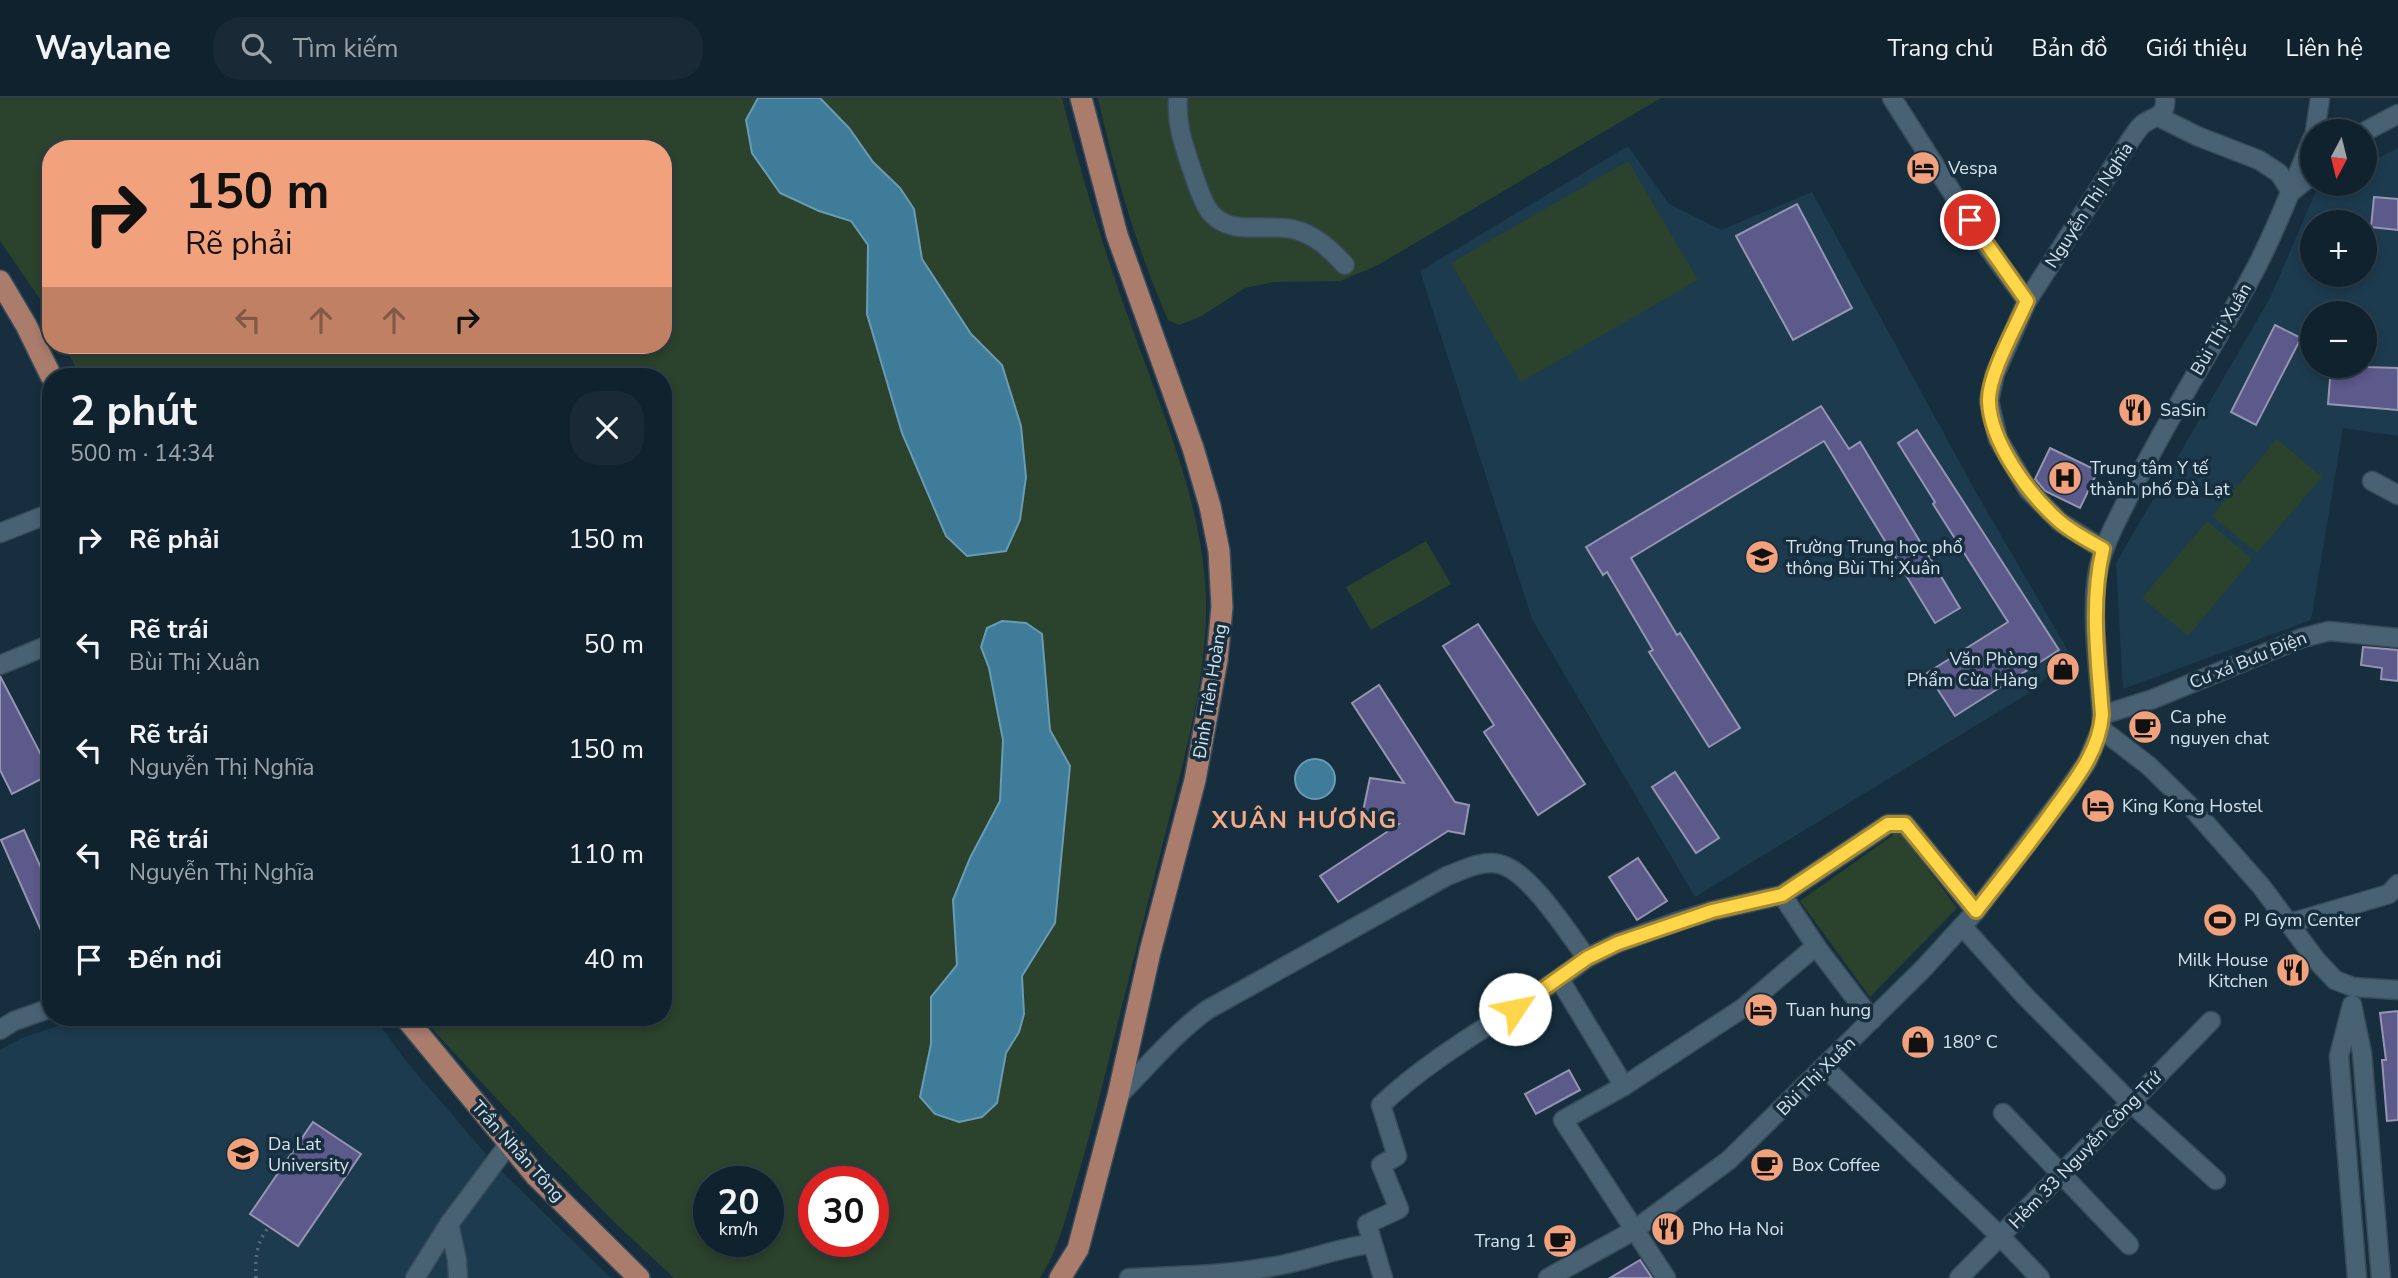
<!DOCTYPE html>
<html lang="vi">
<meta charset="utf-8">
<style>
:root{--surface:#10222e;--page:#192a36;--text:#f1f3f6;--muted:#9ca4aa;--line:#303f4a}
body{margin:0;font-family:"Nunito Sans",sans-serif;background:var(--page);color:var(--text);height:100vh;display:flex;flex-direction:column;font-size:26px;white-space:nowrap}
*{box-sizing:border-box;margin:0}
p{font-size:23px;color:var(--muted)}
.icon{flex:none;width:38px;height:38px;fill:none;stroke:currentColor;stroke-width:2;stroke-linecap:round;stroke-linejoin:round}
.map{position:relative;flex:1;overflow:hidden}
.panel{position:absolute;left:42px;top:270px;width:630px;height:658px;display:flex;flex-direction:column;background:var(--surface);border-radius:28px;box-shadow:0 4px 10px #0003,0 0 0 2px var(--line)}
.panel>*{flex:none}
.guide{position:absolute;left:42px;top:42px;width:630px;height:214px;border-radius:28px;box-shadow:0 4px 10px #0003,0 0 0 2px var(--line);background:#f1a17c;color:#111;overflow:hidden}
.needle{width:46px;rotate:187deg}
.tools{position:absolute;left:2300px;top:21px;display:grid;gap:14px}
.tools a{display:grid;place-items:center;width:77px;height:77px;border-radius:50%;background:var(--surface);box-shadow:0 4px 10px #0003,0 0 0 2px var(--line);font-size:35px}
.speed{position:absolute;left:693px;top:1068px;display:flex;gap:14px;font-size:35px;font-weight:700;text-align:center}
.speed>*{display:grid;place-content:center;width:91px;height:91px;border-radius:50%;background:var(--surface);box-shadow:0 4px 10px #0003,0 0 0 2px var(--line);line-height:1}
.speed small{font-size:18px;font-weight:400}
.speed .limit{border:10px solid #d22;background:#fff;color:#111}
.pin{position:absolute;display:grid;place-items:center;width:60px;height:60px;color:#fff;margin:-30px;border:4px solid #fff;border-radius:50%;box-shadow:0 2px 7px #0007}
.me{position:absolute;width:77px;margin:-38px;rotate:56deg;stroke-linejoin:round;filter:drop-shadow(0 0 5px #0008)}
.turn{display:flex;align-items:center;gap:24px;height:147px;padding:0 28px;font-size:32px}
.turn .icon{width:91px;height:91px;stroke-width:2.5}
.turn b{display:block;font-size:49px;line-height:60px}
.lanes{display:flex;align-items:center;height:66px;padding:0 28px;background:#0003;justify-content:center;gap:35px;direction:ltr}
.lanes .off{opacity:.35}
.round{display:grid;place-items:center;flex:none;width:74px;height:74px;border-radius:28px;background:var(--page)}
.overview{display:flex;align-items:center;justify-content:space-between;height:119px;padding:0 28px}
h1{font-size:42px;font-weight:700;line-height:52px}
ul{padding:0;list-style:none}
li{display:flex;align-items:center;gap:21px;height:105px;padding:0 28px}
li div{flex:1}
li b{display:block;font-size:26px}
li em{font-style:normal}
header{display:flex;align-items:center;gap:42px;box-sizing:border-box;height:98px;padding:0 35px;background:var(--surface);border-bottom:2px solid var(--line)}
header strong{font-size:33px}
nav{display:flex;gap:38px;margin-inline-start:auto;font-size:24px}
.search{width:490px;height:63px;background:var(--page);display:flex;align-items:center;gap:18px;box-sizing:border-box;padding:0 24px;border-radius:28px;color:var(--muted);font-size:26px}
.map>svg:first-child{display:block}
</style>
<header>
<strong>Waylane</strong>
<div class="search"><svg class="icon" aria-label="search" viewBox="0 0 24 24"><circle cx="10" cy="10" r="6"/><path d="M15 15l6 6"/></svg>Tìm kiếm</div>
<nav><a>Trang chủ</a><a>Bản đồ</a><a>Giới thiệu</a><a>Liên hệ</a></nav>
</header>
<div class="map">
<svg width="2398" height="1180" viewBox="0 0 2398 1180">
<rect width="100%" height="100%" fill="#162e3e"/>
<g fill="#1d3b4f" fill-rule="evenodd">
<polygon points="1628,48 1669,106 1721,132 1812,94 1977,396 2070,556 2034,592 1695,799 1532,521 1420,173"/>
<path d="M2398,50V338L2343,330L2311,522L2123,591L2116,465L2270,200L2316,93L2329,86H2364V67ZM2312,124H2364V177H2312ZM2312,215H2364V268H2312Z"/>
<polygon points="85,919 374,919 406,963 498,1070 611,1180 0,1180 0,952 22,940"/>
</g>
<g fill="#2b422c" fill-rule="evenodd">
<path d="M0,0H1062C1081,76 1103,150 1130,224C1158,303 1192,380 1203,464C1215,551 1189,641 1168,725C1151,792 1134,860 1117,928C1104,981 1091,1035 1075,1088C1066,1120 1058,1152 1040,1180H674L613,1123L548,1056L434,933L423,919H663V278H80L64,247H663V51H51V221L42,204L0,143ZM709,1083H768V1143H709ZM814,1083H873V1143H814Z"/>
<path d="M1098,0H1661L1378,167L1341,183L1274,184L1245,190L1200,219L1179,227L1168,222C1138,154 1114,73 1098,0Z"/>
<polygon points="1628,63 1698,182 1521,284 1451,165"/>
<polygon points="2277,341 2322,379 2257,455 2212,418"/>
<polygon points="2207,423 2252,461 2188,538 2142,500"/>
<polygon points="1426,443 1451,486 1371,532 1346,489"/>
<polygon points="1899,733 1957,810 1870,899 1800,803"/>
</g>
<g fill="#3e7c99" stroke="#6b9bb2" stroke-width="2">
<polygon points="758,0 820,0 849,30 873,64 900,90 914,111 922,161 971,236 1002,267 1021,328 1026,379 1020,422 1006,453 967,458 946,438 902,335 867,216 868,147 851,123 819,113 780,95 752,55 746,22"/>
<polygon points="1002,523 1026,525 1042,536 1050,632 1070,668 1055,825 1022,878 1024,916 1019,934 1006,955 997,1005 982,1019 959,1024 935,1016 920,999 931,946 931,899 957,867 953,802 970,760 1000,703 1003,642 989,570 981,549 987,530"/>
<circle cx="1315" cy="681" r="20"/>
</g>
<g fill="#5c598b" stroke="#9595b1" stroke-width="2">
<polygon points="2374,99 2398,101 2398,132 2371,129"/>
<polygon points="1797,106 1852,210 1793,242 1736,138"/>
<polygon points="2275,227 2301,240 2256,327 2231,314"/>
<polygon points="2331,268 2398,270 2398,312 2328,306"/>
<polygon points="1821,308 1849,351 1860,344 1960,510 1935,525 1824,343 1631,460 1677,537 1680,535 1740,630 1709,649 1649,554 1653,552 1607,474 1603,477 1586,449"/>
<polygon points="1917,332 2059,552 1955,618 1927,575 2008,524 1933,406 1935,404 1898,345"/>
<polygon points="2050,350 2098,373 2080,410 2045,393 2035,381"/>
<polygon points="1478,526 1585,686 1538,717 1484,634 1494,627 1443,548"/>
<polygon points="2363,549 2398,552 2398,583 2381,581 2382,570 2361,567"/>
<polygon points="0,578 51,676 12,696 0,672"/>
<polygon points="1379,587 1455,704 1469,707 1464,736 1448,733 1338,804 1320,778 1399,726 1362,718 1370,680 1404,685 1352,605"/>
<polygon points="1675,674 1719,740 1696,755 1652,689"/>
<polygon points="24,732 51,792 51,855 1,742"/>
<polygon points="1638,760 1667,803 1637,822 1609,779"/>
<polygon points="2398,913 2398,1022 2387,1023 2382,962 2386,962 2380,915"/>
<polygon points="1569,972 1580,992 1536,1016 1525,996"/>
<polygon points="313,1024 361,1056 298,1148 250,1116"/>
<polygon points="1640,1162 1652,1180 1610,1180"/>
</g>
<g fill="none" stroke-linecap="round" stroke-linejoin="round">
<g stroke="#384b58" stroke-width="21">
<g id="minor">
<path d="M1178,0C1176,25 1183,45 1191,69C1196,83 1201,102 1210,114C1230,139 1266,125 1292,131C1315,136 1330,151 1345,167"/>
<polyline points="1892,0 1983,143 2027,203"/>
<polyline points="2159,19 2197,38 2259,62 2279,75 2291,94 2312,77"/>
<polyline points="2315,33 2320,0"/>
<polyline points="2364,34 2398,16"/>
<polyline points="2372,383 2398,397"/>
<polyline points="0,435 51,415"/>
<path d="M2103,451L2060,424L2028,392L1998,341L1989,303L1995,276L2027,203L2131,41C2135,36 2138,30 2143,26C2155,18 2167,18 2165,0"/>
<polyline points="0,567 51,546"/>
<polyline points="2102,617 2153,601 2302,540 2329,533 2398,540"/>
<polyline points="2101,631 2149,668 2193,711 2261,788 2317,863 2335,882 2353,889 2398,892"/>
<polyline points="1782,797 1818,851 1872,922"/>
<polyline points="2290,825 2389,796 2398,786"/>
<polyline points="1962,828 2024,897 2130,1004 2216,1082"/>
<polyline points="1560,882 1624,988"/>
<polyline points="0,932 14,923 51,910"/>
<polyline points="1825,970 2001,1139 2040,1180"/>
<path d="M1118,998C1148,968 1173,937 1207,912L1447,778C1463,772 1481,762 1499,766C1529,772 1568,835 1587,860L1617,845L1679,823L1711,813L1782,797L1888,726H1905L1976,813"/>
<polyline points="2003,1015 2129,1147"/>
<polyline points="449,1126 457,1162 458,1180"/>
<polyline points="415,1180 449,1126 508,1047"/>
<path d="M1129,1180C1182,1178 1235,1177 1286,1166C1315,1160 1342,1149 1371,1146"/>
<path d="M1383,1180L1367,1126L1399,1111L1381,1067L1397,1058L1381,1007C1442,949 1521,912 1587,860"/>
<path d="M1548,1180L1633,1133L1729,1062L1923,871L1976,813L2065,696L2087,664L2101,631L2102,617C2099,574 2091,520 2097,479C2101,450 2116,425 2128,400C2167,320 2216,246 2257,168C2278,127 2295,83 2312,41"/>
<polyline points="1666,1180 1563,1022 1624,988 1743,910 1816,848"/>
<polyline points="1959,1180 2211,923"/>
<polyline points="2357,1180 2339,958 2352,907 2362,955 2381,1180"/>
</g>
</g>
<g stroke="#384b58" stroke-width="24">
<g id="major">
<polyline points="0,183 26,227 51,278"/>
<polyline points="405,919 536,1078 639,1180"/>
<polyline points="1060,1180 1078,1151 1118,998 1150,854 1195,682 1217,562 1222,509 1219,453 1210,408 1193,350 1117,137 1081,0"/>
</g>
</g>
<path stroke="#566a78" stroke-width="3.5" stroke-dasharray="2 5" stroke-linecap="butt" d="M256,1180C255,1161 256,1144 269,1129"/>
<use href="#minor" stroke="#486173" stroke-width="18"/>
<use href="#major" stroke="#a97c6b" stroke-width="21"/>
</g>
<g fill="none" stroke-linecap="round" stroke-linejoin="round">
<g stroke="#a68a30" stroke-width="18">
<path id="route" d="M1515,911L1587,860L1618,845L1712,813L1782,797L1888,726H1905L1976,813C2001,781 2026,750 2050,717C2072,686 2099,656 2102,617C2098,562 2090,505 2103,451C2088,442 2071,434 2058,422C2029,396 1990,344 1989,303C1988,278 2016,228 2027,203L1970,122"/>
</g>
<use href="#route" stroke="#ffd54a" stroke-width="12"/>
</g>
<defs>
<g id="hotel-disc" transform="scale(1.75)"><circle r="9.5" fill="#f1a17c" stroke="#162e3e"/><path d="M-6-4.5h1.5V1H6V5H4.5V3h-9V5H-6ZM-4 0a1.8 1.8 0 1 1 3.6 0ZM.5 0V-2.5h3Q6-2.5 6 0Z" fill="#111"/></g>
<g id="restaurant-disc" transform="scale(1.75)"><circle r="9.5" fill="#f1a17c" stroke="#162e3e"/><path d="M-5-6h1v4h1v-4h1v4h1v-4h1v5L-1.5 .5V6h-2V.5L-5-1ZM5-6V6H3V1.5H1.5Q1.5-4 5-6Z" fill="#111"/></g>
<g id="hospital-disc" transform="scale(1.75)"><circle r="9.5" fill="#f1a17c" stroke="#162e3e"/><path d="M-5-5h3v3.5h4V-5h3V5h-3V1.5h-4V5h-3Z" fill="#111"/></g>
<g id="school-disc" transform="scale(1.75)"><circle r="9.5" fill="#f1a17c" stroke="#162e3e"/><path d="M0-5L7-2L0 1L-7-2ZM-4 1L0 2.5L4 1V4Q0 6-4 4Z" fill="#111"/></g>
<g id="shop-disc" transform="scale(1.75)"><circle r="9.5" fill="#f1a17c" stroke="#162e3e"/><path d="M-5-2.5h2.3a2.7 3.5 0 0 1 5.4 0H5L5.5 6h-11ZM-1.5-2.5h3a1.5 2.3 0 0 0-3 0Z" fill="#111"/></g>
<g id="cafe-disc" transform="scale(1.75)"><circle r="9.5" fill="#f1a17c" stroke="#162e3e"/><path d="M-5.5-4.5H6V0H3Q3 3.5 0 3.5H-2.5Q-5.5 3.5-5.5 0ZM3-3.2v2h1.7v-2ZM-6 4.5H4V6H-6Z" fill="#111"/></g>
<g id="stadium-disc" transform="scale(1.75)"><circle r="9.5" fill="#f1a17c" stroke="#162e3e"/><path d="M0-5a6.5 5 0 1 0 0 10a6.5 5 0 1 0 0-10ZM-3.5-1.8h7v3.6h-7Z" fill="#111"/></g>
<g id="university-disc" transform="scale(1.75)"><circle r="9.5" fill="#f1a17c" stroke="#162e3e"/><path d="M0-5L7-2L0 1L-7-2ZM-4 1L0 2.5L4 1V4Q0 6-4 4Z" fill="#111"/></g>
</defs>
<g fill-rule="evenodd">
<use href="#hotel-disc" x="1923" y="70"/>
<use href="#restaurant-disc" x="2135" y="312"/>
<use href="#hospital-disc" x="2065" y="380"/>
<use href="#school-disc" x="1762" y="459"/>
<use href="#shop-disc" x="2063" y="571"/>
<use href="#cafe-disc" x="2145" y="629"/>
<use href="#hotel-disc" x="2098" y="708"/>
<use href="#stadium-disc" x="2220" y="822"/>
<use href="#restaurant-disc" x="2293" y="872"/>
<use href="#hotel-disc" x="1761" y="912"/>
<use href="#shop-disc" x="1918" y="944"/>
<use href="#university-disc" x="243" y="1056"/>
<use href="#cafe-disc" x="1767" y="1067"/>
<use href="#restaurant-disc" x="1668" y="1131"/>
<use href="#cafe-disc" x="1560" y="1143"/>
</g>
<g text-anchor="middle" stroke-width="7" stroke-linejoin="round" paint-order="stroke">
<g font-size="18" fill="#d5e3ed" stroke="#162e3e" text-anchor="start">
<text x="1948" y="76">Vespa</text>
<text x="2160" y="318">SaSin</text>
<text x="2090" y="376">Trung tâm Y tế<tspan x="2090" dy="21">thành phố Đà Lạt</tspan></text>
<text x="1786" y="455">Trường Trung học phổ<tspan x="1786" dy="21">thông Bùi Thị Xuân</tspan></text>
<text x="2038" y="567" text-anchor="end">Văn Phòng<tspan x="2038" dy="21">Phẩm Cừa Hàng</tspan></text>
<text x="2170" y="625">Ca phe<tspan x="2170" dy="21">nguyen chat</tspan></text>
<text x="2122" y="714">King Kong Hostel</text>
<text x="2244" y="828">PJ Gym Center</text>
<text x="2268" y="868" text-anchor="end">Milk House<tspan x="2268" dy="21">Kitchen</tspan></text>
<text x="1786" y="918">Tuan hung</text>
<text x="1942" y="950">180° C</text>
<text x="268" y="1052">Da Lat<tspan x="268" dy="21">University</tspan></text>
<text x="1792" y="1073">Box Coffee</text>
<text x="1692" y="1137">Pho Ha Noi</text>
<text x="1536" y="1149" text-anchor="end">Trang 1</text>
</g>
<g font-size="18" fill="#d5e3ed" stroke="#162e3e">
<text transform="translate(2089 107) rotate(-57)" y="6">Nguyễn Thị Nghĩa</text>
<text transform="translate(2221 231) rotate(-60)" y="6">Bùi Thị Xuân</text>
<text transform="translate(2248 562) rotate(-22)" y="6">Cư xá Bưu Điện</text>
<text transform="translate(1210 593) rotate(-81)" y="6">Đinh Tiên Hoàng</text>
<text transform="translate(1816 978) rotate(-45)" y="6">Bùi Thị Xuân</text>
<text transform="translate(2085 1052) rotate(-46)" y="6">Hẻm 33 Nguyễn Công Trứ</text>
<text transform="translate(518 1053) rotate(48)" y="6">Trần Nhân Tông</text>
</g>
<g font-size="24" font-weight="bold" letter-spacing="2" fill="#f4aa87" stroke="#162e3e">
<text x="1305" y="730">XUÂN HƯƠNG</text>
</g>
</g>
</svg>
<div class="tools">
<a><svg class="needle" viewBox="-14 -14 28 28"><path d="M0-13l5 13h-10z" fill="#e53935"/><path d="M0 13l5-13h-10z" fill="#9ca4aa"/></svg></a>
<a>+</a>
<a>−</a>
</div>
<div class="speed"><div>20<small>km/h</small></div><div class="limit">30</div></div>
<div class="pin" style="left:1970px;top:122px;background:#d93025"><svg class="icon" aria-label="arrive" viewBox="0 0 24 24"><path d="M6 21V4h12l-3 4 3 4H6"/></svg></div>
<svg class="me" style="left:1515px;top:911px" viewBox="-20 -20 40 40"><circle r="19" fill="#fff"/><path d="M0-13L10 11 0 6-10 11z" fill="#ffd54a"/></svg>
<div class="guide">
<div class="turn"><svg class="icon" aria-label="right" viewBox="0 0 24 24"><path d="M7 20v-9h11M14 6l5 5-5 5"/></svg><div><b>150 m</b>Rẽ phải</div></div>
<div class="lanes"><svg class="icon off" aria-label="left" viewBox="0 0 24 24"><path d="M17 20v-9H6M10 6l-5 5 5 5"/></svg><svg class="icon off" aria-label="ahead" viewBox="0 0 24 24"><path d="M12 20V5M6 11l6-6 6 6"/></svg><svg class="icon off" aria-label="ahead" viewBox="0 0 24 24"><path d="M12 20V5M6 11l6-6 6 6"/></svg><svg class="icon" aria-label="right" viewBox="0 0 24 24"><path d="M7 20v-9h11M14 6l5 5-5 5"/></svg></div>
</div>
<section class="panel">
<div class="overview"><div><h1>2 phút</h1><p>500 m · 14:34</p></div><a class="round"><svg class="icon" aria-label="close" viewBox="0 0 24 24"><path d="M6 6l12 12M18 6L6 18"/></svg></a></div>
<ul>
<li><svg class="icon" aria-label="right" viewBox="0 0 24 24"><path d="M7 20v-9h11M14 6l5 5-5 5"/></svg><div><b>Rẽ phải</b></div><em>150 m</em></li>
<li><svg class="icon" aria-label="left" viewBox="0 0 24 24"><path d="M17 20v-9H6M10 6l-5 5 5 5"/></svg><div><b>Rẽ trái</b><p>Bùi Thị Xuân</p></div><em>50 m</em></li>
<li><svg class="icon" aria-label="left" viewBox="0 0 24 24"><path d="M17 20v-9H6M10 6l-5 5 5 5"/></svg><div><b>Rẽ trái</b><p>Nguyễn Thị Nghĩa</p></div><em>150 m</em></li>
<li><svg class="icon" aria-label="left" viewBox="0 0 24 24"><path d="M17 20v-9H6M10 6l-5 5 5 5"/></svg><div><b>Rẽ trái</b><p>Nguyễn Thị Nghĩa</p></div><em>110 m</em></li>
<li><svg class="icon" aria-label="arrive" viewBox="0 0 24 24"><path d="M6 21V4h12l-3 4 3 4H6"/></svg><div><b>Đến nơi</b></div><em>40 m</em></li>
</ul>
</section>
</div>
